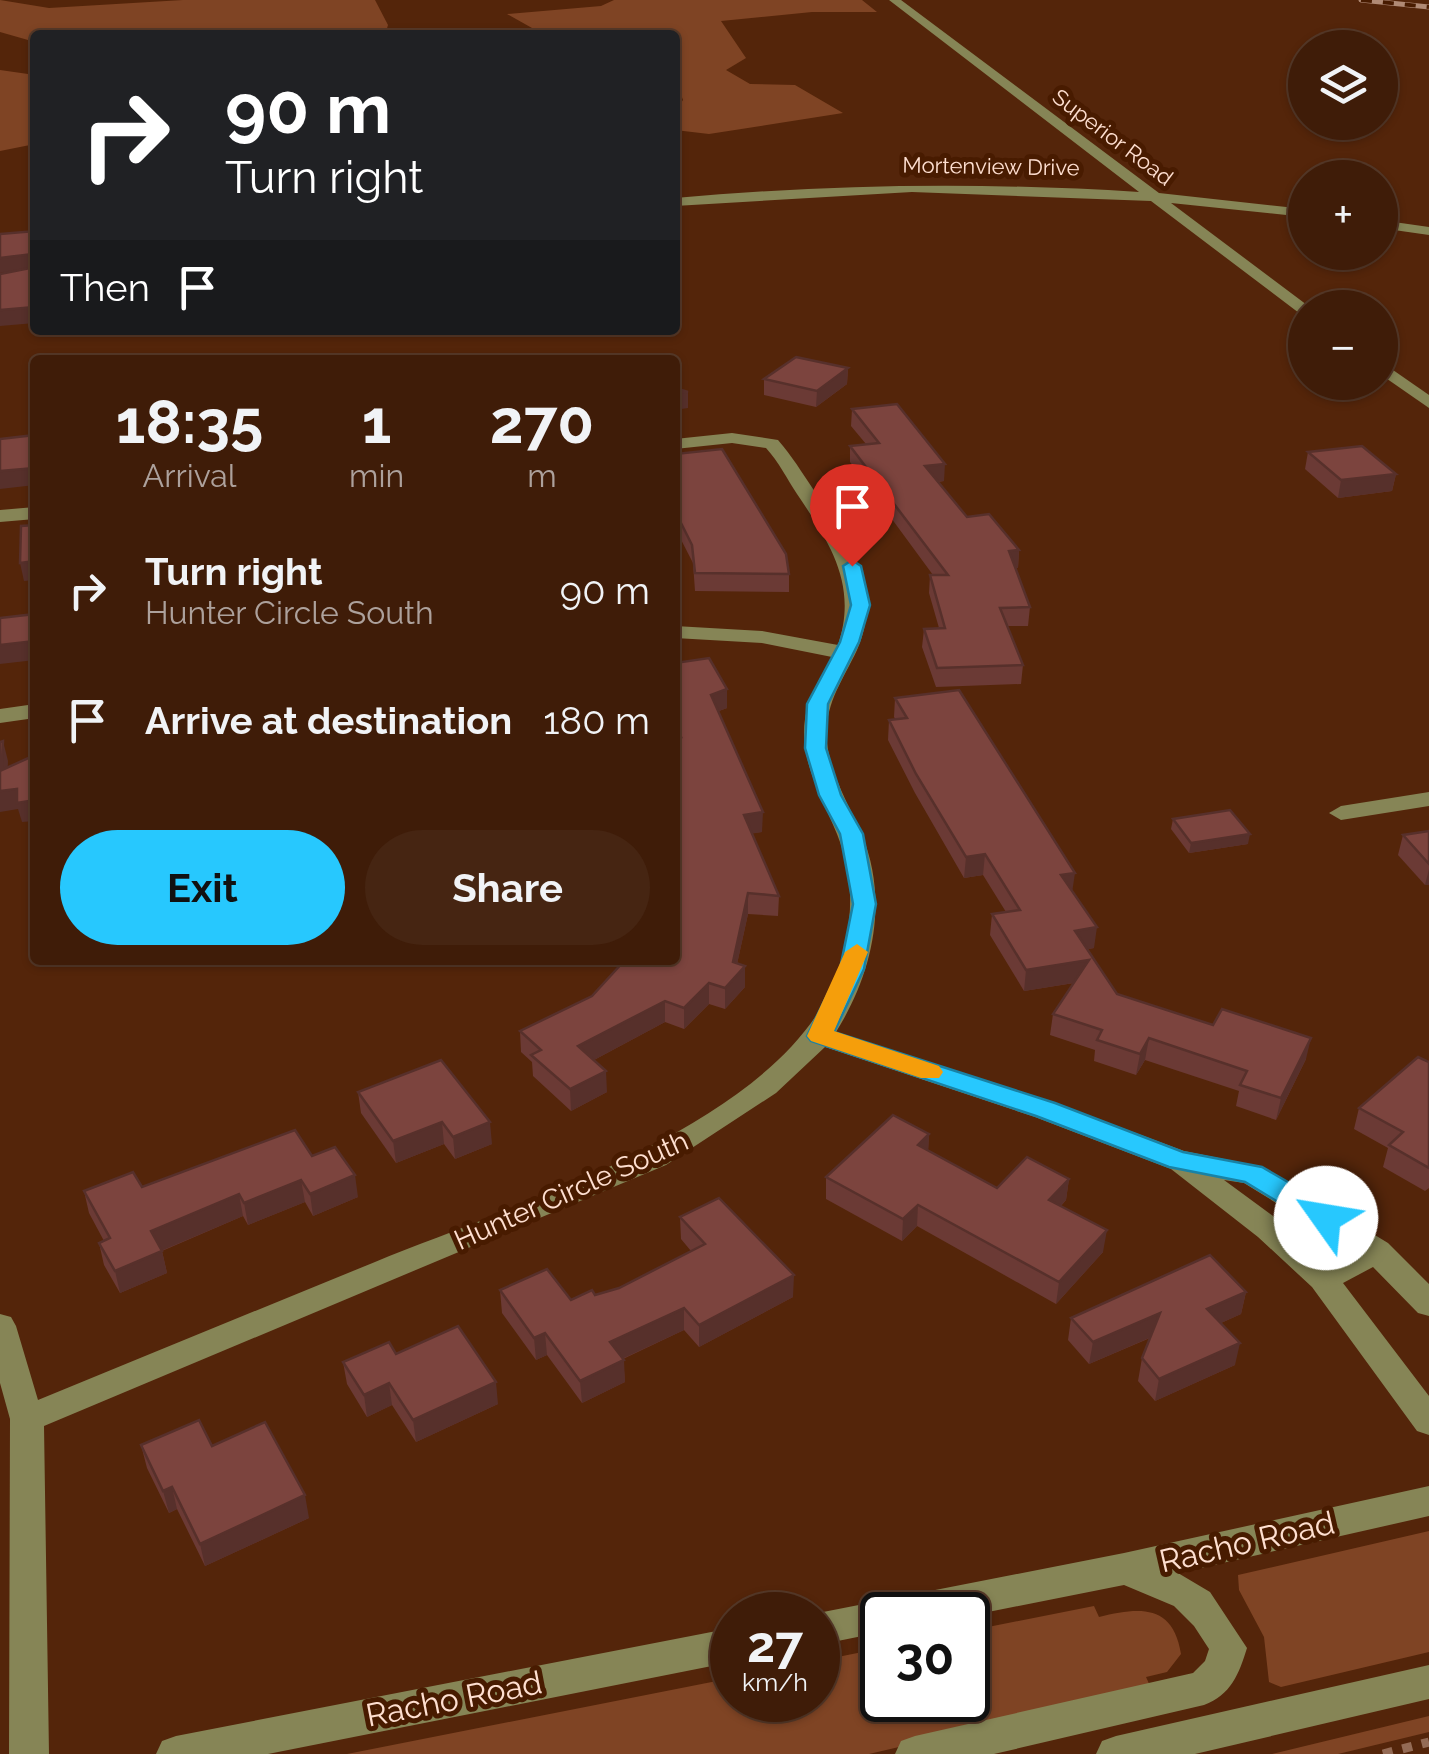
<!DOCTYPE html>
<meta charset="utf-8">
<style>
:root{--surface:#3f1c08;--page:#462512;--text:#f1f3f6;--muted:#ada19c;--line:#583a29;--accent:#27c8fe}
body{margin:0;font-family:Raleway,sans-serif;background:var(--page);color:var(--text);height:100vh;display:flex;flex-direction:column;font-size:38px;white-space:nowrap}
*{box-sizing:border-box;margin:0}
p{font-size:32px;color:var(--muted)}
.icon{flex:none;width:55px;height:55px;fill:none;stroke:currentColor;stroke-width:2;stroke-linecap:round;stroke-linejoin:round}
.map{position:relative;flex:1;overflow:hidden}
.drawer{position:absolute;left:30px;top:355px;width:650px;height:610px;display:flex;flex-direction:column;background:var(--surface);border-radius:10px;box-shadow:0 2px 8px #0004,0 0 0 2px var(--line)}
.drawer>*{flex:none}
.banner{position:absolute;left:30px;top:30px;width:650px;height:305px;border-radius:10px;box-shadow:0 2px 8px #0004,0 0 0 2px var(--line);background:#202124;color:#fff;overflow:hidden}
.controls{position:absolute;left:1288px;top:30px;display:grid;gap:20px}
.controls a{display:grid;place-items:center;width:110px;height:110px;border-radius:50%;background:var(--surface);box-shadow:0 2px 8px #0004,0 0 0 2px var(--line);font-size:50px}
.speed{position:absolute;left:710px;top:1592px;display:flex;gap:20px;font-size:50px;font-weight:700;text-align:center}
.speed>*{display:grid;place-content:center;width:130px;height:130px;border-radius:50%;background:var(--surface);box-shadow:0 2px 8px #0004,0 0 0 2px var(--line);line-height:1}
.speed small{font-size:25px;font-weight:400}
.speed .limit{border:5px solid #111;border-radius:15px;background:#fff;color:#111}
.pin{position:absolute;display:grid;place-items:center;width:85px;height:85px;color:#fff;margin:-102px -42px;border-radius:50% 50% 50% 0;rotate:-45deg;box-shadow:0 0 10px #0007}
.pin .icon{rotate:45deg}
.me{position:absolute;width:110px;margin:-55px;rotate:302deg;stroke-linejoin:round;filter:drop-shadow(0 0 8px #0008)}
.turn{display:flex;align-items:center;gap:35px;height:210px;padding:0 30px;font-size:45px}
.turn .icon{width:130px;height:130px;stroke-width:2.5}
.turn b{display:block;font-size:70px;line-height:85px}
.then{display:flex;align-items:center;height:95px;padding:0 30px;background:#0003;gap:20px;font-size:38px}
.eta{display:flex;justify-content:space-evenly;align-items:center;height:170px;text-align:center}
.eta b{font-size:60px;font-weight:700;line-height:70px}
.action{display:flex;gap:20px;margin-top:auto;padding:20px 30px}
.action a{flex:1;height:115px;border-radius:60px;background:var(--accent);color:#111;font-size:40px;font-weight:700;line-height:115px;text-align:center}
.action a+a{background:var(--page);color:var(--text)}
ul{padding:0;list-style:none}
li{display:flex;align-items:center;gap:30px;height:130px;padding:0 30px}
li div{flex:1}
li b{display:block;font-size:38px}
li em{font-style:normal}
.map>svg:first-child{display:block}
</style>
<div class="map">
<svg width="1429" height="1754" viewBox="0 0 1429 1754">
<rect width="100%" height="100%" fill="#54250a"/>
<g fill="#7f4424">
<polygon points="0,0 49,8 183,0 375,0 388,25 385,35 35,35 35,42 0,32"/>
<polygon points="614,0 862,0 877,12 812,12 721,21 746,58 726,70 750,84 795,85 843,113 709,134 675,130 675,111 683,100 675,78 675,35 564,35 532,28 507,14 601,6"/>
<polygon points="0,70 35,75 35,144 0,151"/>
<polygon points="1429,1531 1429,1652 1281,1687 1269,1682 1264,1637 1239,1590 1238,1575"/>
<path d="M1094,1606L1099,1617C1140,1607 1173,1604 1181,1654L1167,1672L1146,1677L1151,1688L869,1754H347L732,1678V1700H818V1661L882,1648V1700H968V1631Z"/>
<polygon points="1429,1716 1429,1732 1338,1754 1272,1754"/>
</g>
<g fill="none" stroke-linecap="round" stroke-linejoin="round">
<polyline stroke="#946b55" stroke-width="9" stroke-dasharray="10 10" stroke-linecap="butt" points="1383,1754 1429,1742"/>
<g fill="#868556" fill-rule="evenodd">
<path d="M889,0H901L1159,193L1305,209V217L1171,203L1311,308H1305V315L1299,313L1151,201L912,192L675,206V198C830,184 984,182 1139,192Z"/>
<polygon points="1380,220 1429,227 1429,235 1380,228"/>
<polygon points="1380,361 1429,395 1429,408 1380,374"/>
<path d="M732,433L778,440L783,446C796,462 806,479 818,496C850,544 883,592 857,650C842,682 823,706 827,743C831,776 849,805 862,835C889,901 873,973 836,1032L1055,1103L1184,1151L1263,1167L1388,1243L1429,1284V1316L1418,1313L1373,1267L1343,1283L1429,1396V1435L1417,1431L1312,1287L1258,1237L1171,1169L1035,1117L825,1047L776,1093L666,1165L44,1426L49,1754H9L10,1419L0,1383V1314L11,1317L16,1326L38,1400C150,1354 262,1308 375,1262C511,1206 786,1123 837,974C853,926 856,881 837,834C822,797 799,760 805,719C808,696 821,677 832,657L762,643L675,638V626L762,631L838,645C858,585 830,543 797,494C787,479 779,462 766,448L732,443L675,449V439ZM1224,1180L1244,1183L1352,1250L1326,1263L1280,1221Z"/>
<polygon points="35,507 35,519 0,522 0,510"/>
<polygon points="35,704 35,718 0,723 0,709"/>
<polygon points="1429,792 1429,806 1341,820 1329,813 1341,806"/>
<path d="M1429,1486V1516L1178,1573L1210,1592L1247,1648C1239,1674 1231,1695 1204,1705L994,1754H895L901,1741L915,1736L1193,1673L1205,1661L1209,1649L1194,1626L1174,1606L1124,1585L968,1616L882,1615V1632L818,1645V1615H811L818,1613L1124,1553Z"/>
<polygon points="732,1628 732,1662 268,1754 156,1754 162,1741 176,1736"/>
<polygon points="1429,1665 1429,1699 1195,1754 1096,1754 1102,1741 1116,1736"/>
</g>
<g stroke="#b08a75" stroke-width="5">
<polyline id="rail" points="1361,0 1429,7"/>
</g>
<use href="#rail" stroke="#481b00" stroke-width="4" stroke-dasharray="11" stroke-linecap="butt"/>
</g>
<g fill="#6b3a35">
<polygon points="848,368 847,384 816,407 764,395 764,379"/>
<polygon points="852,409 944,481 938,482 967,517 1019,550 1018,568 1016,568 1030,607 1028,626 1007,626 1023,665 1021,684 936,687 922,647 924,629 939,628 929,593 930,575 933,575 850,462 850,446 866,444 851,426"/>
<polygon points="1308,452 1396,474 1392,491 1338,498 1305,469"/>
<polygon points="675,454 789,574 789,592 695,591 693,563 675,528"/>
<polygon points="675,663 727,708 719,711 762,832 752,833 779,896 778,916 748,914 737,964 745,966 745,987 725,1009 709,1004 684,1029 665,1022 594,1060 607,1092 571,1111 533,1076 532,1062 521,1052 520,1031 675,960 677,872 675,866"/>
<polygon points="895,698 1073,891 1094,948 1088,949 1117,994 1306,1059 1276,1120 1236,1106 1239,1091 1145,1060 1136,1075 1094,1061 1095,1050 1050,1035 1053,1014 1074,983 1024,991 990,935 992,914 1006,912 983,875 964,878 915,793 888,740 889,720 896,720 894,717"/>
<polygon points="1173,819 1248,844 1189,853 1171,829"/>
<polygon points="1429,831 1429,885 1425,885 1398,855 1403,835"/>
<polygon points="441,1060 492,1144 455,1159 444,1144 396,1163 361,1113 358,1092"/>
<polygon points="1429,1062 1429,1188 1425,1191 1383,1167 1388,1148 1354,1129 1359,1108"/>
<polygon points="929,1134 928,1151 997,1188 1069,1179 1066,1200 1061,1206 1103,1252 1056,1304 917,1226 902,1241 826,1199 826,1177"/>
<polygon points="312,1156 358,1197 313,1216 305,1202 248,1225 243,1216 162,1251 167,1273 120,1293 104,1265 99,1243 104,1241 89,1213 84,1191 142,1187"/>
<polygon points="680,1217 793,1297 699,1347 684,1330 623,1359 625,1382 582,1403 547,1355 536,1360 502,1313 500,1290 571,1300 595,1295 619,1288 691,1251 681,1239"/>
<polygon points="1246,1292 1241,1314 1221,1323 1235,1365 1155,1401 1138,1381 1142,1358 1150,1338 1089,1364 1068,1340 1071,1318"/>
<polygon points="396,1354 498,1404 416,1442 392,1405 367,1417 347,1384 343,1362"/>
<polygon points="141,1445 212,1446 309,1518 205,1566 177,1509 169,1513 147,1468"/>
</g>
<g fill="#57302b">
<polygon points="32,254 35,268 0,273 0,258"/>
<polygon points="35,307 35,323 0,326 0,310"/>
<polygon points="848,368 847,384 816,407 817,391"/>
<polygon points="688,392 688,408 675,410 675,393"/>
<polygon points="945,464 944,481 924,483 925,466"/>
<polygon points="35,468 35,485 0,489 0,471"/>
<polygon points="1396,474 1392,491 1338,498 1341,480"/>
<polygon points="1019,550 1018,568 1008,569 1009,551"/>
<polygon points="35,561 35,580 24,581 20,563"/>
<polygon points="35,641 35,660 0,664 0,645"/>
<polygon points="727,689 727,708 711,714 711,695"/>
<polygon points="3,741 8,761 7,789 2,770"/>
<polygon points="17,789 35,800 35,821 22,822 18,809 0,812 0,791"/>
<polygon points="763,812 762,832 744,835 744,815"/>
<polygon points="1250,834 1248,844 1189,853 1191,843"/>
<polygon points="985,854 983,875 964,878 966,857"/>
<polygon points="1429,869 1429,885 1425,885"/>
<polygon points="1075,873 1072,893 1061,875"/>
<polygon points="748,893 748,914 734,978 745,966 745,987 725,1009 725,988 733,962"/>
<polygon points="1097,927 1094,948 1073,952 1075,931"/>
<polygon points="1089,960 1086,981 1024,991 1026,970"/>
<polygon points="709,983 709,1004 684,1029 684,1008"/>
<polygon points="665,1001 665,1022 579,1068 578,1046"/>
<polygon points="1149,1038 1145,1060 1136,1075 1140,1054"/>
<polygon points="1311,1038 1306,1059 1276,1120 1281,1098"/>
<polygon points="606,1071 607,1092 571,1111 570,1089"/>
<polygon points="442,1122 444,1144 396,1163 393,1141"/>
<polygon points="490,1122 492,1144 455,1159 453,1137"/>
<polygon points="929,1134 928,1156 918,1145"/>
<polygon points="355,1175 358,1197 313,1216 310,1194"/>
<polygon points="1069,1179 1066,1200 1046,1222 1049,1200"/>
<polygon points="301,1180 305,1202 248,1225 244,1203"/>
<polygon points="239,1194 243,1216 156,1253 151,1231"/>
<polygon points="918,1205 917,1226 902,1241 903,1219"/>
<polygon points="1107,1230 1103,1252 1056,1304 1059,1282"/>
<polygon points="162,1251 167,1273 120,1293 115,1271"/>
<polygon points="794,1275 793,1297 699,1347 699,1325"/>
<polygon points="1246,1292 1241,1314 1203,1331 1207,1309"/>
<polygon points="684,1308 684,1330 611,1364 610,1342"/>
<polygon points="1160,1313 1156,1335 1089,1364 1093,1342"/>
<polygon points="545,1333 547,1355 536,1360 534,1338"/>
<polygon points="1240,1343 1235,1365 1155,1401 1159,1379"/>
<polygon points="624,1360 625,1382 582,1403 580,1381"/>
<polygon points="496,1382 498,1404 416,1442 413,1420"/>
<polygon points="389,1383 392,1405 367,1417 364,1395"/>
<polygon points="172,1487 177,1509 169,1513 163,1491"/>
<polygon points="305,1495 309,1518 205,1566 200,1544"/>
</g>
<g fill="#7c443e" stroke="#57302b" stroke-width="2.5">
<polygon points="35,231 35,264 32,254 0,258 0,234"/>
<polygon points="35,267 35,307 0,310 0,274"/>
<polygon points="796,357 848,368 817,391 764,379"/>
<polygon points="675,388 688,392 675,393"/>
<polygon points="897,404 945,464 925,466 967,517 989,514 1019,550 1009,551 1030,607 1000,608 1023,665 937,668 924,629 945,628 930,575 948,575 850,446 879,443 852,409"/>
<polygon points="35,435 35,468 0,471 0,439"/>
<polygon points="1362,446 1396,474 1341,480 1308,452"/>
<polygon points="722,449 786,554 789,574 695,573 692,545 675,511 675,454"/>
<polygon points="35,525 35,561 20,563 21,526"/>
<polygon points="35,614 35,641 0,645 0,618"/>
<polygon points="709,658 727,689 711,695 763,812 744,815 779,896 748,893 733,962 745,966 725,988 709,983 684,1008 665,1001 578,1046 606,1071 570,1089 531,1055 541,1050 520,1031 592,996 625,960 675,960 675,879 680,860 675,847 675,737 681,737 675,723 675,663"/>
<polygon points="959,690 1075,873 1061,875 1097,927 1075,931 1117,994 1213,1025 1222,1009 1311,1038 1281,1098 1240,1085 1247,1071 1149,1038 1140,1054 1097,1040 1102,1030 1053,1014 1089,960 1026,970 992,914 1020,910 985,854 966,857 916,774 889,720 907,718 895,698"/>
<polygon points="3,741 2,770 35,755 35,800 17,803 17,789 0,791 0,742"/>
<polygon points="1230,810 1250,834 1191,843 1173,819"/>
<polygon points="1429,831 1429,864 1403,835"/>
<polygon points="1418,1057 1429,1062 1429,1168 1389,1145 1403,1132 1359,1108"/>
<polygon points="441,1060 490,1122 453,1137 442,1122 393,1141 358,1092"/>
<polygon points="893,1115 929,1134 918,1145 997,1188 1027,1157 1069,1179 1049,1200 1107,1230 1059,1282 918,1205 903,1219 826,1177"/>
<polygon points="295,1130 312,1156 335,1147 355,1175 310,1194 301,1180 244,1203 239,1194 151,1231 162,1251 115,1271 99,1243 110,1238 84,1191 133,1172 142,1187"/>
<polygon points="719,1198 794,1275 699,1325 684,1308 610,1342 624,1360 580,1381 545,1333 534,1338 500,1290 547,1269 571,1300 592,1290 595,1295 619,1288 705,1244 680,1217"/>
<polygon points="1210,1255 1246,1292 1207,1309 1240,1343 1159,1379 1142,1358 1160,1313 1093,1342 1071,1318"/>
<polygon points="458,1326 496,1382 413,1420 389,1383 364,1395 343,1362 389,1342 396,1354"/>
<polygon points="199,1420 212,1446 265,1422 305,1495 200,1544 172,1487 163,1491 141,1445"/>
</g>
<polygon fill="#27c8fe" stroke="#1982a5" stroke-width="2.5" points="852,560 861,566 870,605 859,642 828,704 826,748 841,795 863,834 876,904 864,969 834,1032 1055,1103 1183,1152 1262,1167 1336,1210 1340,1218 1336,1225 1316,1225 1245,1182 1169,1167 1036,1116 811,1041 807,1036 840,969 853,904 840,834 819,795 805,748 807,704 840,642 851,605 843,566"/>
<polygon fill="#f59e0b" points="857,944 868,952 834,1031 939,1066 943,1072 939,1078 921,1078 811,1041 807,1036 845,952"/>
<g text-anchor="middle" stroke-width="10" stroke-linejoin="round" paint-order="stroke">
<g font-size="22" fill="#fedfd0" stroke="#481b00">
<text transform="translate(1113 137) rotate(37)" y="8">Superior Road</text>
<text transform="translate(991 166) rotate(1)" y="8">Mortenview Drive</text>
</g>
<g font-size="28" fill="#fedfd0" stroke="#481b00">
<text transform="translate(571 1190) rotate(-24)" y="10">Hunter Circle South</text>
</g>
<g font-size="32" fill="#fedfd0" stroke="#481b00">
<text transform="translate(1247 1542) rotate(-13)" y="11">Racho Road</text>
<text transform="translate(454 1699) rotate(-11)" y="11">Racho Road</text>
</g>
</g>
</svg>
<div class="controls">
<a><svg class="icon" aria-label="layers" viewBox="0 0 24 24"><path d="M12 4l9 5-9 5-9-5zM3 14l9 5 9-5"/></svg></a>
<a>+</a>
<a>−</a>
</div>
<div class="speed"><div>27<small>km/h</small></div><div class="limit">30</div></div>
<div class="pin" style="left:852px;top:566px;background:#d93025"><svg class="icon" aria-label="arrive" viewBox="0 0 24 24"><path d="M6 21V4h12l-3 4 3 4H6"/></svg></div>
<svg class="me" style="left:1326px;top:1218px" viewBox="-20 -20 40 40"><circle r="19" fill="#fff"/><path d="M0-13L10 11 0 6-10 11z" fill="#27c8fe"/></svg>
<div class="banner">
<div class="turn"><svg class="icon" aria-label="right" viewBox="0 0 24 24"><path d="M7 20v-9h11M14 6l5 5-5 5"/></svg><div><b>90 m</b>Turn right</div></div>
<div class="then">Then<svg class="icon" aria-label="arrive" viewBox="0 0 24 24"><path d="M6 21V4h12l-3 4 3 4H6"/></svg></div>
</div>
<section class="drawer">
<div class="eta">
<div><b>18:35</b><p>Arrival</p></div>
<div><b>1</b><p>min</p></div>
<div><b>270</b><p>m</p></div>
</div>
<ul>
<li><svg class="icon" aria-label="right" viewBox="0 0 24 24"><path d="M7 20v-9h11M14 6l5 5-5 5"/></svg><div><b>Turn right</b><p>Hunter Circle South</p></div><em>90 m</em></li>
<li><svg class="icon" aria-label="arrive" viewBox="0 0 24 24"><path d="M6 21V4h12l-3 4 3 4H6"/></svg><div><b>Arrive at destination</b></div><em>180 m</em></li>
</ul>
<div class="action"><a>Exit</a><a>Share</a></div>
</section>
</div>
